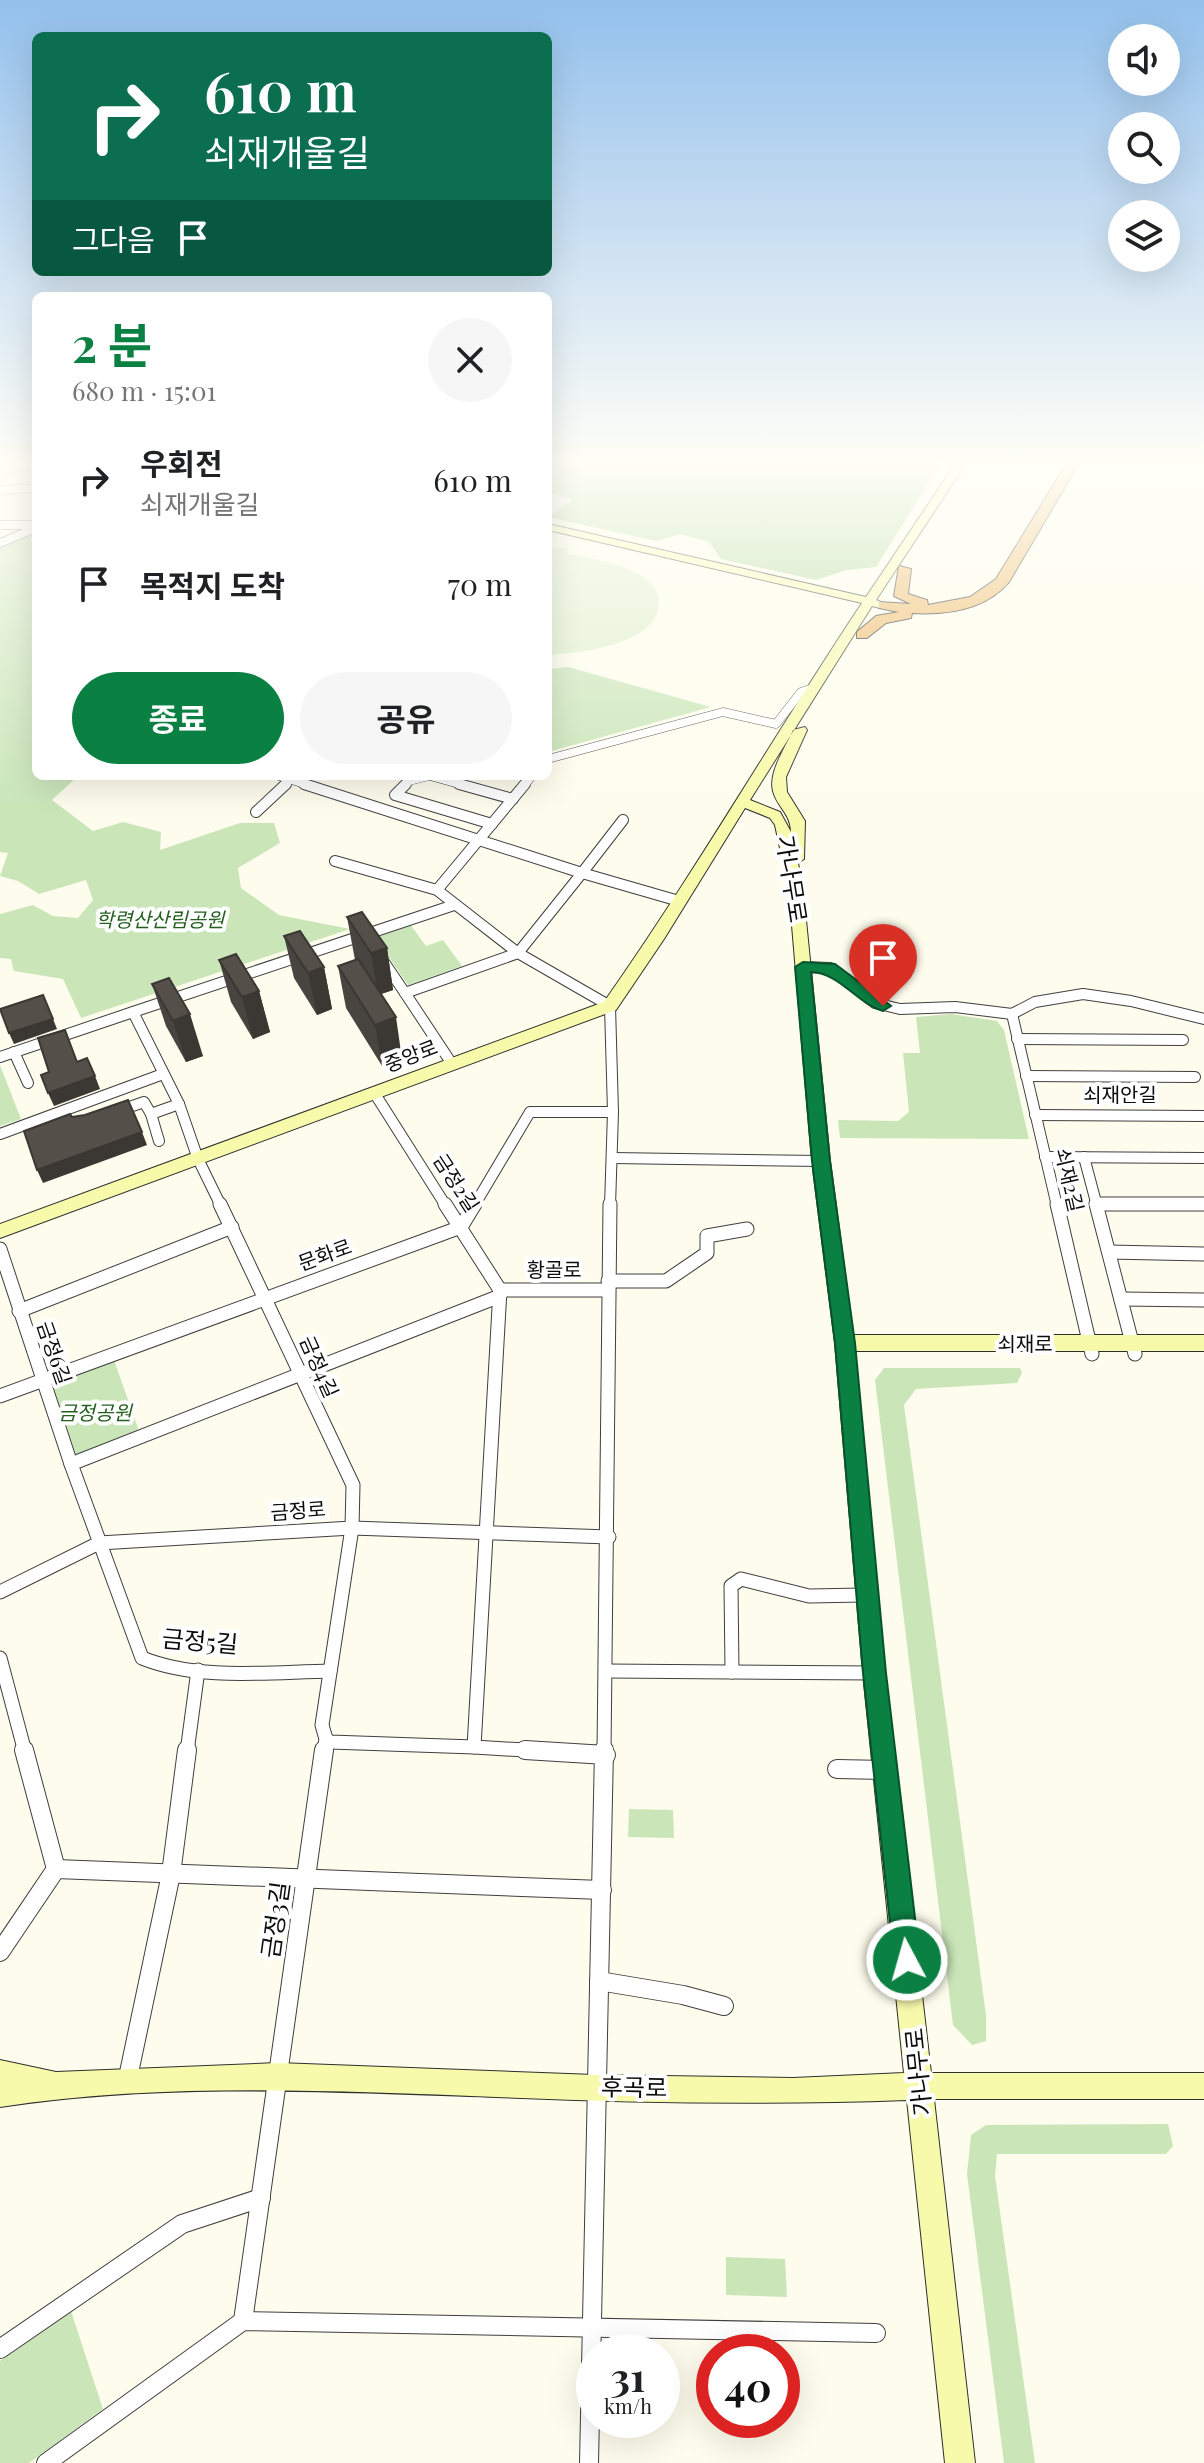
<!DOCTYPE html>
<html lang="ko">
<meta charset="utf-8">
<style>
:root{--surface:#fff;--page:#f6f6f6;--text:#202124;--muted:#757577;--accent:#0b8043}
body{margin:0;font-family:"Playfair Display","Noto Sans KR",serif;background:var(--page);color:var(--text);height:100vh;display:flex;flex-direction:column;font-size:30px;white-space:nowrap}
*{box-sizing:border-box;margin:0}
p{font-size:26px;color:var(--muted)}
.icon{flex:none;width:44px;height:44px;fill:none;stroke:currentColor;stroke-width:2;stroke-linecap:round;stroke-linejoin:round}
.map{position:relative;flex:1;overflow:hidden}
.details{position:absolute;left:32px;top:292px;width:520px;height:488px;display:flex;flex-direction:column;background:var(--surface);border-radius:12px;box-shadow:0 8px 32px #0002}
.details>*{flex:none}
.guide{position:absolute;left:32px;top:32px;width:520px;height:244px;border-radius:12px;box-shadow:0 8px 32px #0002;background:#0b6e4f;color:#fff;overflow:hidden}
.buttons{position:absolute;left:1108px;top:24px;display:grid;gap:16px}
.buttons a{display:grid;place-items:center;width:72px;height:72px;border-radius:50%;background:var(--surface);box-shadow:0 8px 32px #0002;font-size:40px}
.speed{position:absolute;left:576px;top:2334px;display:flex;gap:16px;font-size:40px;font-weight:700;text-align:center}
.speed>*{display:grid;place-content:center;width:104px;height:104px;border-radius:50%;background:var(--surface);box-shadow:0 8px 32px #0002;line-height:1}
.speed small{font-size:20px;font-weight:400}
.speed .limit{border:12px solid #d22;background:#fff;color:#111}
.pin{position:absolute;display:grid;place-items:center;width:68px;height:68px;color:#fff;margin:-82px -34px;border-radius:50% 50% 50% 0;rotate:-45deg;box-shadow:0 0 8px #0007}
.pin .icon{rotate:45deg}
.me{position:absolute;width:88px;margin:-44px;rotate:354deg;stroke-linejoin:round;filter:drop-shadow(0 0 6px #0008)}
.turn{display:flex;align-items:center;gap:28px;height:168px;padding:0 40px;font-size:36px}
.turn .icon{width:104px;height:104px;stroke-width:2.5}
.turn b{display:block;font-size:56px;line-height:68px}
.then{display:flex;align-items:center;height:76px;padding:0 40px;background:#0003;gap:16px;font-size:30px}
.round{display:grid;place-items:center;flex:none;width:84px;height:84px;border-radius:42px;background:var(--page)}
.overview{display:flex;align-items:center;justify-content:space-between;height:136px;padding:0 40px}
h1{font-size:48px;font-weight:700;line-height:60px;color:var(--accent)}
.button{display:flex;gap:16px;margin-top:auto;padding:16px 40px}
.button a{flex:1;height:92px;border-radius:48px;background:var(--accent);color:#fff;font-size:32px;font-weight:700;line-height:92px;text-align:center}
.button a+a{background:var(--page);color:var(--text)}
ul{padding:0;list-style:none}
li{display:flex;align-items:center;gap:24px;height:104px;padding:0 40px}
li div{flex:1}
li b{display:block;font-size:30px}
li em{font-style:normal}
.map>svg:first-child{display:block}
</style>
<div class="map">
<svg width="1204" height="2463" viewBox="0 0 1204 2463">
<rect width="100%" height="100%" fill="#fefded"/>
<g fill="#cae6b9">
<polygon points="36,527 36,776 78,776 52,800 93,831 123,822 161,832 160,850 240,823 274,823 280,843 238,868 241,888 279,915 350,929 81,1018 63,979 14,971 11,959 0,958 0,914 33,905 53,916 78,918 93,900 86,880 39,894 18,881 0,876 8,853 0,852 0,542"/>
<polygon points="568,667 711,707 548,752 548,669"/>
<polygon points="410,924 426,946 443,940 462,966 408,985 375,937"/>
<polygon points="951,1014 997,1021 1004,1030 1029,1139 840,1138 838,1120 898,1121 909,1112 903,1053 920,1053 916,1017"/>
<polygon points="0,1065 21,1119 0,1126"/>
<polygon points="113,1357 140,1434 74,1460 49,1382"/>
<polygon points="884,1368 1020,1368 1022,1373 1017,1383 916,1389 904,1405 986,2015 986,2041 972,2045 953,2025 875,1380"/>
<polygon points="629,1809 673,1810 674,1838 628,1837"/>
<polygon points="1168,2124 1173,2146 1166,2154 997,2154 995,2176 1035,2463 1004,2463 967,2174 971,2135 986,2125"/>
<polygon points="726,2257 785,2259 787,2297 726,2295"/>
<polygon points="71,2311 103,2409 29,2463 0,2463 0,2361"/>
</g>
<polygon fill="#abd699" points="548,463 941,463 876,567 847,570 816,580 721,559 709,542 681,534 656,541 548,517 573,500 548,492"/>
<path fill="#dceeca" d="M548,547L568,548L566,554C593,558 668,569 658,610C654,624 641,634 628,639C603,650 575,653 548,655Z"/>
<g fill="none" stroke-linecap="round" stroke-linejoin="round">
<g stroke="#3f3f3f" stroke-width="9">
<g id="street-far3">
<polyline points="0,473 33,463"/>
<polyline points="0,490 36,488"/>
<polyline points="0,525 36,525"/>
<polyline points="0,543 36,528"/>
<polyline points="548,759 723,712 776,724 801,692 813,688"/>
<polyline points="279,776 311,786"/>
<polyline points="430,776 466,786"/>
<polyline points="284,786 290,780"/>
<polyline points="404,786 409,781 429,776"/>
<polyline points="524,786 532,776"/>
</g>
</g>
<g stroke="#3f3f3f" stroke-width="12">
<g id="street-far2">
<polyline points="304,784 582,873 518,953 405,993 452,1064"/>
<polyline points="406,784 395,795 492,824"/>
<polyline points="459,784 513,799"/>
<polyline points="256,812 286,784"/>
<polyline points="623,820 582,873 679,901"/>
<polyline points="335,861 437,890 518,953 610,1006 613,1112 610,1206"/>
<polyline points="437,890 525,784"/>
<polyline points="382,959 405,993"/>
<polyline points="803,967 830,968 875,1003 900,1009 955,1007 1012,1014 1035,1002 1083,994 1131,1001 1204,1019"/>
<polyline points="1012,1014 1057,1206"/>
<polyline points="1017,1039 1183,1040"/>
<polyline points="14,1052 28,1083"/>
<polyline points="0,1057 133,1012"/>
<polyline points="1026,1076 1195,1077"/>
<polyline points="375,1094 446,1206"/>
<polyline points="115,1112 144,1102 151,1114"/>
<polyline points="1035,1115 1204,1116"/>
<polyline points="0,1134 163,1074"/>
<polyline points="159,1141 151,1114 179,1104"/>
<polyline points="1045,1157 1204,1158"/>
<polyline points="1084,1157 1097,1206"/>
<polyline points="612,1158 821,1161"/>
<polyline points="1096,1204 1204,1204"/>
<polyline points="221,1206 198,1159 179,1104 133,1012 454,905"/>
<polyline points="474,1206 530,1112 613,1112"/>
</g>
</g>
<g stroke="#3f3f3f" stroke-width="15">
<g id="street-far1">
<polyline points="220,1204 353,1485 352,1528 322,1725 326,1739 324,1752"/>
<polyline points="445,1204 500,1290 474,1747 558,1752"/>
<polyline points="1057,1204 1092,1354"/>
<polyline points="1096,1204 1135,1354"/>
<polyline points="1096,1204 1204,1204"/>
<path d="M0,1249L71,1464L142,1658C199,1681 270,1672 330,1671"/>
<polyline points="1109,1252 1204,1254"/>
<polyline points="608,1281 666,1281 707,1253 707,1236 747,1229"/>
<polyline points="500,1290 608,1290"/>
<polyline points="1121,1299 1204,1300"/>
<polyline points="19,1311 232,1227"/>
<polyline points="0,1396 461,1227 475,1204"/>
<polyline points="71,1464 500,1296"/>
<polyline points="0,1592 99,1543 352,1528 609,1537"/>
<polyline points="0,1658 25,1752"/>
<polyline points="607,1671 874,1673"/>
<polyline points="732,1672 731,1586 741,1579 809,1596 863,1595"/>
<polyline points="326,1739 330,1742 474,1747"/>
<polyline points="187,1752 198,1670"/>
<polyline points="604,1752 610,1204"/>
</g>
</g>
<g stroke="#3f3f3f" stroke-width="20">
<g id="street">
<polyline points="24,1750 56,1869"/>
<polyline points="525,1750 606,1755"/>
<polyline points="837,1769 885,1770"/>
<polyline points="0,1952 56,1869 602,1890"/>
<polyline points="599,1981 683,1995 724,2006"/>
<polyline points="127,2082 171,1874 187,1750"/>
<polyline points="243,2321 324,1750"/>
<polyline points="0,2349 182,2224 261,2198"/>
<polyline points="46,2463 243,2321 876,2333"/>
<polyline points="589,2463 604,1750"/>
</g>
</g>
<g stroke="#2e2e2e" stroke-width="2">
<path id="secondary" d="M956,463H966L876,600L886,604L880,608L872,606L750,800L780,812L791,832C791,814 777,807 773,791C768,772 786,747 793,730L805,727L807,730L786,777L787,792L805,821L804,859L798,863L803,890L830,1161L853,1335H1204V1351H855L885,1673L931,2073H1204V2099H934L975,2463H945L907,2100C770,2105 633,2103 496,2097C331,2091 164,2082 0,2107V2060L56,2072L278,2063L595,2075L793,2078L904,2073L863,1673L835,1343L812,1161L789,890L775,825L770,818L745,808L664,939L616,1010L0,1238V1224L604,1002C696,871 773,737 862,603L548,530V524L866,597Z"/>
</g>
<g stroke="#1d1d1d" stroke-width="2">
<path id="highway" d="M1067,463H1079L1009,582C985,610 947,615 912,613L911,618L886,623L867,638H857V632L876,616L899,612L879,608V602L911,604L894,596L899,566L911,569L908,594L927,600L928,605L970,597L996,579Z"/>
</g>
<use href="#street-far3" stroke="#fff" stroke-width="8"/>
<use href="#street-far2" stroke="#fff" stroke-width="10"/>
<use href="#street-far1" stroke="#fff" stroke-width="13"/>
<use href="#street" stroke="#fff" stroke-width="18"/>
<use href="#secondary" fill="#f8faab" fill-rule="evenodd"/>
<use href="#highway" fill="#ecb35d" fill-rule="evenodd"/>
</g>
<g fill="#48443f">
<polygon points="347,917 387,948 393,990 381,994 402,1059 382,1066 346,1008 338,966 355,960"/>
<polygon points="284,936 324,967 332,1009 317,1015 294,978"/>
<polygon points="219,960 259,991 270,1032 253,1039 231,1002"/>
<polygon points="152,984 203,1056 186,1062 166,1026"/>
</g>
<g fill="#3b3733">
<polygon points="387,948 393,990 378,995 371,953"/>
<polygon points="324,967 332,1009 317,1015 308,973"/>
<polygon points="259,991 270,1032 253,1039 242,997"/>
<polygon points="190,1014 203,1056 186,1062 173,1021"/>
<polygon points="396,1017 402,1059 382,1066 375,1025"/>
<polygon points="53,1019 57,1029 14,1044 9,1033"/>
<polygon points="95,1076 100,1089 54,1106 48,1093"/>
<polygon points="142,1132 147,1145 43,1183 37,1170"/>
</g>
<g fill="#544f49" stroke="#3b3733" stroke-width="2">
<polygon points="362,912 387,948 371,953 347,917"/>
<polygon points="300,931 324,967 308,973 284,936"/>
<polygon points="236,954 259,991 242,997 219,960"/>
<polygon points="358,959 396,1017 375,1025 338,966"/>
<polygon points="169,978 190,1014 173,1021 152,984"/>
<polygon points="43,995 53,1019 9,1033 0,1009"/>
<polygon points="65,1030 77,1062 87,1058 95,1076 48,1093 41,1075 49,1072 38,1038"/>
<polygon points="128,1100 142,1132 37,1170 24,1131 70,1114 72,1117 85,1115"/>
</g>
<linearGradient id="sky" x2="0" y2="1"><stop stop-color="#93c0ec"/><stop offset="0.57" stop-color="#fffef7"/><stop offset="1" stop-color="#fffef7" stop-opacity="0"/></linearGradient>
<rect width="1204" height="808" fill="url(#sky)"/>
<path fill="#0b8043" stroke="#07532c" stroke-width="2" d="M803,962L835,964L891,1006L883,1011C856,1003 840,973 811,972L830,1161L855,1343L886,1673L920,1960L916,1969L907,1973L898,1969L894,1960L863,1673L835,1343L812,1161L795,967Z"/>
<g text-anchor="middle" stroke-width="8" stroke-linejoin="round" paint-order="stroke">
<g font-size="20" font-style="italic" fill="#256021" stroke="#fff">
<text x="160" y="927">학령산산림공원</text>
<text x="95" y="1420">금정공원</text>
</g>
<g font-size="20" fill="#0c0c0c" stroke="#fff">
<text transform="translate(411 1056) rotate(-21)" y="7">중앙로</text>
<text x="1120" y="1102">쇠재안길</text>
<text transform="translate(1069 1180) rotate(77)" y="7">쇠재2길</text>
<text transform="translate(456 1183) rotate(57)" y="7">금정2길</text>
<text transform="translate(325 1255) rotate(-20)" y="7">문화로</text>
<text x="554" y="1277">황골로</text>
<text x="1025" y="1351">쇠재로</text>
<text transform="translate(54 1353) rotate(71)" y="7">금정6길</text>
<text transform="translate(319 1367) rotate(66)" y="7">금정4길</text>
<text transform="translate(298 1511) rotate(-4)" y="7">금정로</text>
</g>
<g font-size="24" fill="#0c0c0c" stroke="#fff">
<text transform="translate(791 879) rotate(81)" y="8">가나무로</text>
<text transform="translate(200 1642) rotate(5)" y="8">금정5길</text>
<text transform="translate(276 1920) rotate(-82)" y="8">금정3길</text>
<text transform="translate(919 2072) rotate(-96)" y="8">가나무로</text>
<text transform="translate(634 2088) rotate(1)" y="8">후곡로</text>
</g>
</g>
</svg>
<div class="buttons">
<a><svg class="icon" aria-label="sound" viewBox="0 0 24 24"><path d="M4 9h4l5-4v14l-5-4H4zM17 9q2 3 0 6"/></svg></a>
<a><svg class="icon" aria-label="search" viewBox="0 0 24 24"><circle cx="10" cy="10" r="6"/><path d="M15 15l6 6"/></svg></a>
<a><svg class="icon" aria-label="layers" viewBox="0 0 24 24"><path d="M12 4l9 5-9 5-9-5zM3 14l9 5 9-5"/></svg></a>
</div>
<div class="speed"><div>31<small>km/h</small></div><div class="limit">40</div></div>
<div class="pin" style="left:883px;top:1006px;background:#d93025"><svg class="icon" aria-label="arrive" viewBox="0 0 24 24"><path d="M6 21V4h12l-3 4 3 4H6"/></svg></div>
<svg class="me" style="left:907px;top:1960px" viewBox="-20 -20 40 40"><circle r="17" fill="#0b8043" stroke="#fff" stroke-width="3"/><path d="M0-11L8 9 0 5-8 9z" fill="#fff"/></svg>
<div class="guide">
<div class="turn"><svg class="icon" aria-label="right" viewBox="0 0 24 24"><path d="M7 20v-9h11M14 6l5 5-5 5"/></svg><div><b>610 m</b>쇠재개울길</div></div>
<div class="then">그다음<svg class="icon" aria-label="arrive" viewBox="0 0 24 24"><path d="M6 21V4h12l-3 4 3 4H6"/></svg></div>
</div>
<section class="details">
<div class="overview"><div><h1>2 분</h1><p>680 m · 15:01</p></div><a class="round"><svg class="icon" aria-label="close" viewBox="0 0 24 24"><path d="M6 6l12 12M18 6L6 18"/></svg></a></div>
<ul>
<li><svg class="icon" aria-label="right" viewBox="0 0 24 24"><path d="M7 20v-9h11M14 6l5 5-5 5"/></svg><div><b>우회전</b><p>쇠재개울길</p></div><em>610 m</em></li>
<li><svg class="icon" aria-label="arrive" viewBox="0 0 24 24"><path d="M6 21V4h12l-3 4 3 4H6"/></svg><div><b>목적지 도착</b></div><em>70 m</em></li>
</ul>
<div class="button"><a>종료</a><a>공유</a></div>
</section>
</div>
